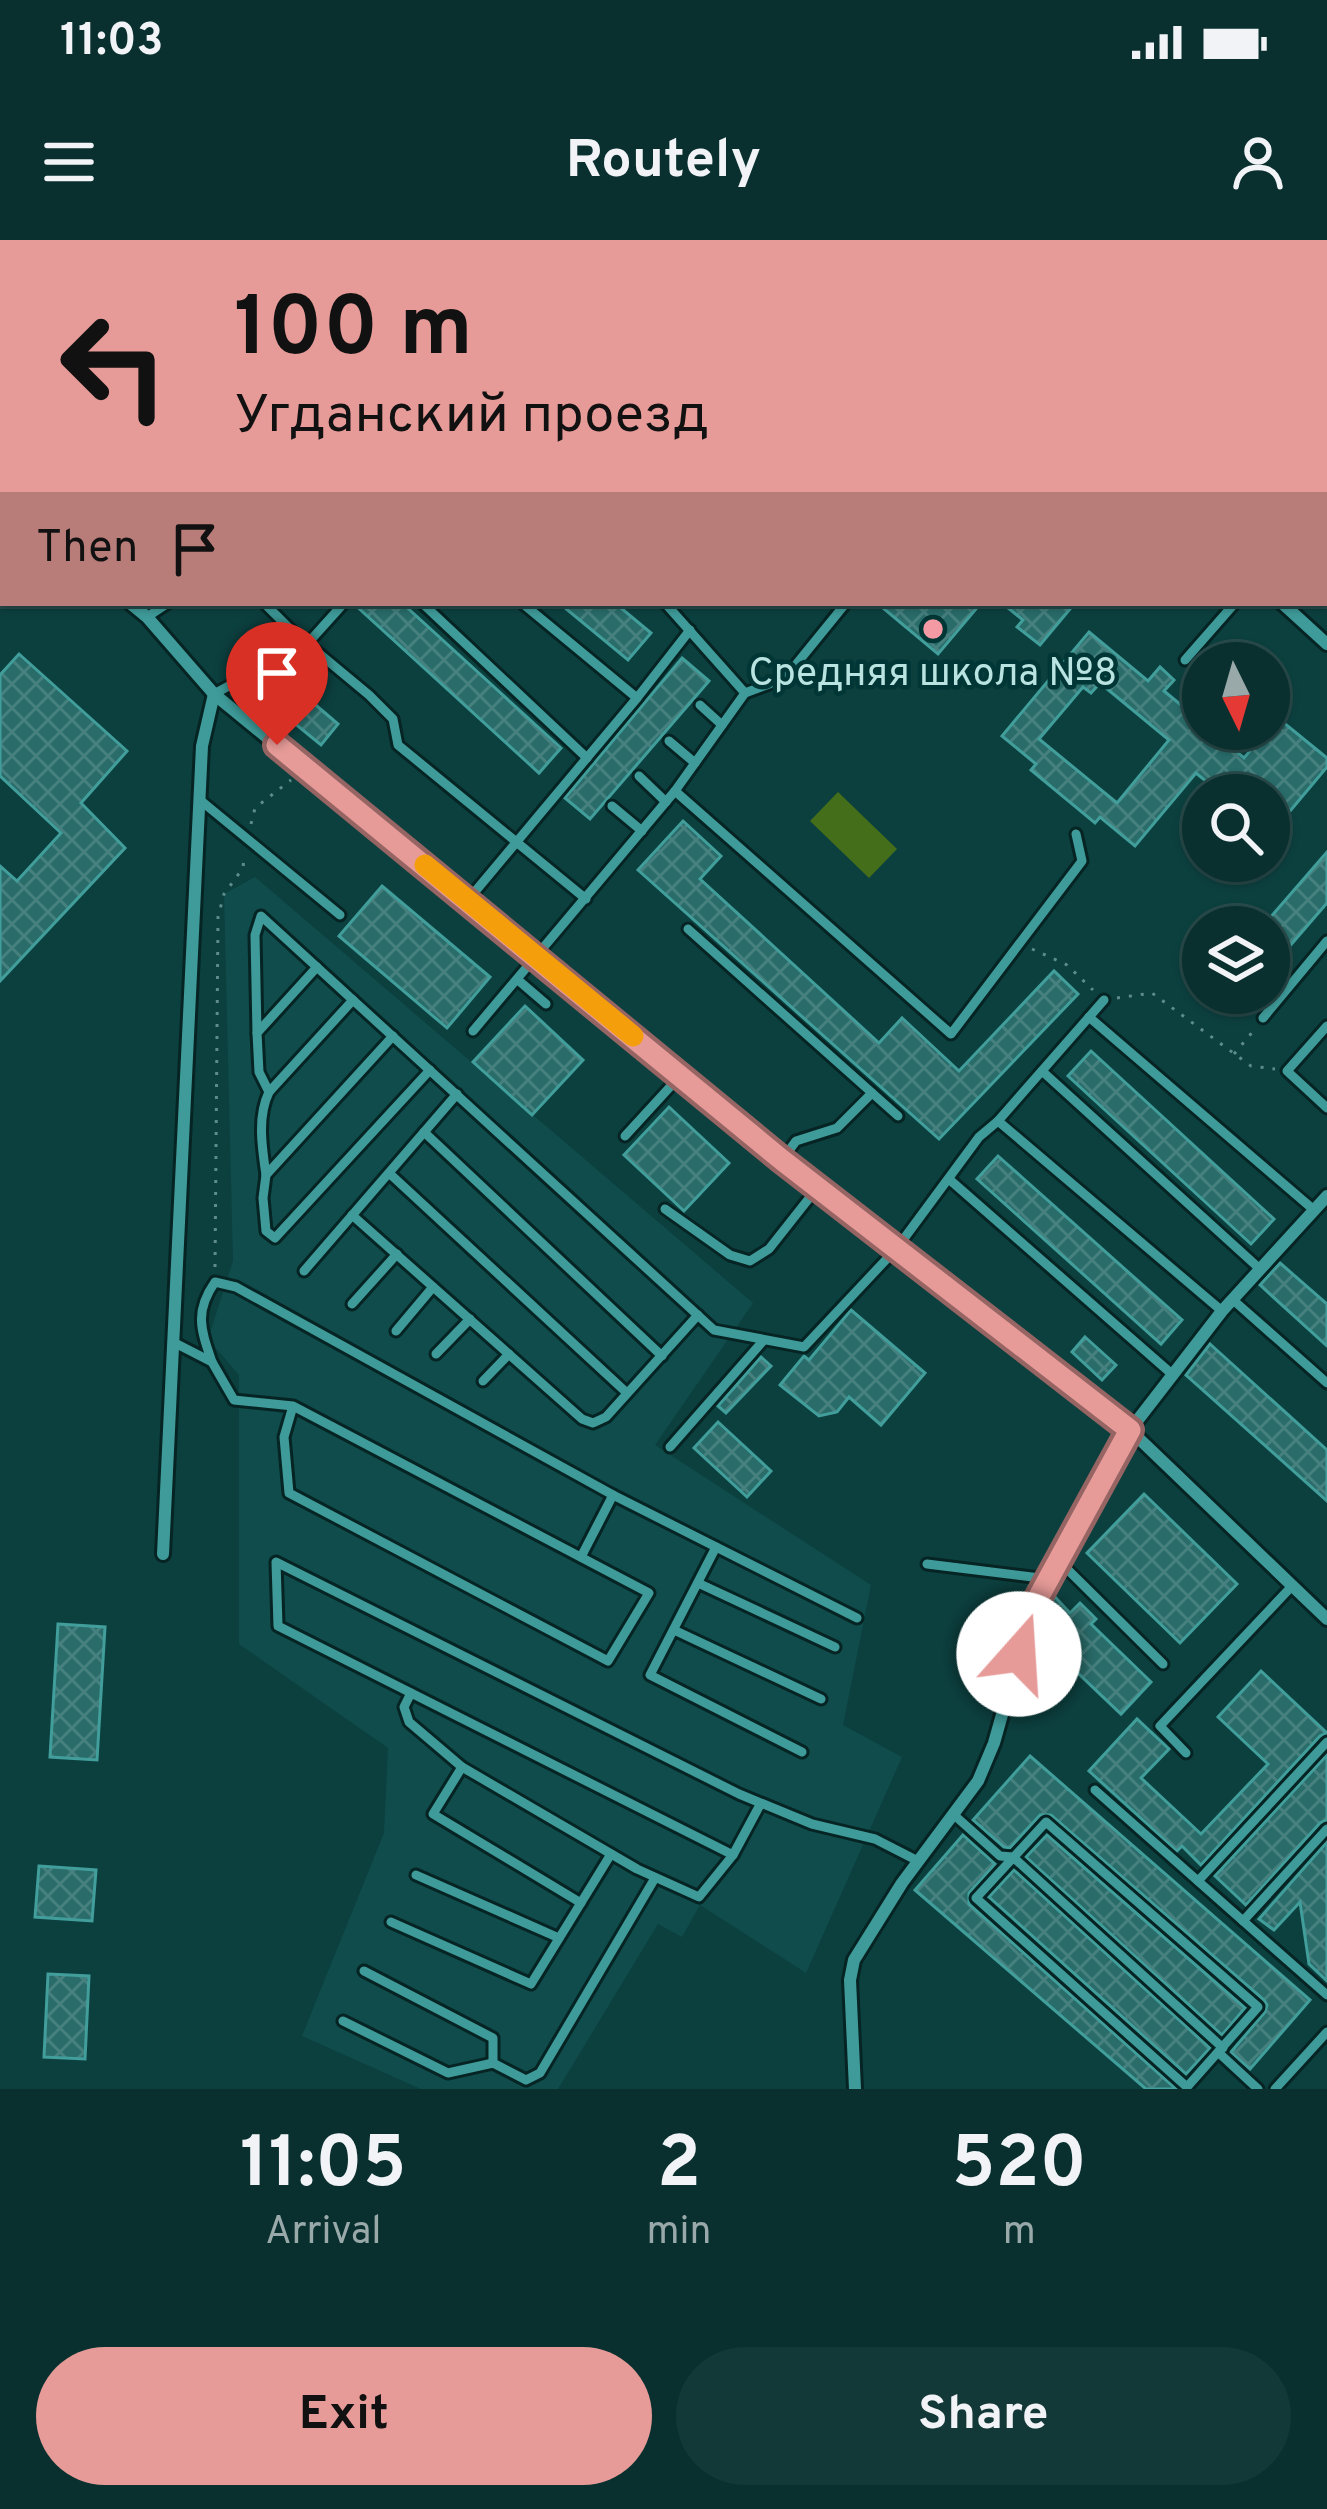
<!DOCTYPE html>
<meta charset="utf-8">
<style>
:root{--surface:#09302f;--page:#123837;--text:#f1f3f6;--muted:#99a9aa;--line:#294b4b;--accent:#e69b98}
body{margin:0;font-family:Overpass,sans-serif;background:var(--page);color:var(--text);height:100vh;display:flex;flex-direction:column;font-size:45px;white-space:nowrap}
*{box-sizing:border-box;margin:0}
p{font-size:39px;color:var(--muted)}
.icon{flex:none;width:66px;height:66px;fill:none;stroke:currentColor;stroke-width:2;stroke-linecap:round;stroke-linejoin:round}
.map{position:relative;height:1849px;overflow:hidden}
.panel{display:flex;flex-direction:column;background:var(--surface);flex:1}
.panel>*{flex:none}
.hud{position:absolute;left:0px;top:0px;width:1329px;height:366px;box-shadow:0 3px 9px #0004,0 0 0 3px var(--line);background:#e69b98;color:#111;overflow:hidden}
.needle{width:78px;rotate:175deg}
.buttons{position:absolute;left:1182px;top:402px;display:grid;gap:24px}
.buttons a{display:grid;place-items:center;width:108px;height:108px;border-radius:50%;background:var(--surface);box-shadow:0 3px 9px #0004,0 0 0 3px var(--line);font-size:60px}
.pin{position:absolute;display:grid;place-items:center;width:102px;height:102px;color:#fff;margin:-123px -51px;border-radius:50% 50% 50% 0;rotate:-45deg;box-shadow:0 0 12px #0007}
.pin .icon{rotate:45deg}
.me{position:absolute;width:132px;margin:-66px;rotate:19deg;stroke-linejoin:round;filter:drop-shadow(0 0 9px #0008)}
.turn{display:flex;align-items:center;gap:42px;height:252px;padding:0 36px;font-size:54px}
.turn .icon{width:156px;height:156px;stroke-width:2.5}
.turn b{display:block;font-size:84px;line-height:102px}
.then{display:flex;align-items:center;height:114px;padding:0 36px;background:#0003;gap:24px;font-size:45px}
.eta{display:flex;justify-content:space-evenly;align-items:center;height:204px;text-align:center}
.eta b{font-size:72px;font-weight:700;line-height:84px}
.primary-button{display:flex;gap:24px;margin-top:auto;padding:24px 36px}
.primary-button a{flex:1;height:138px;border-radius:72px;background:var(--accent);color:#111;font-size:48px;font-weight:700;line-height:138px;text-align:center}
.primary-button a+a{background:var(--page);color:var(--text)}
.status{display:flex;justify-content:space-between;align-items:center;height:84px;padding:0 60px;background:var(--surface);direction:ltr}
.status svg{height:33px;fill:currentColor}
header{display:flex;justify-content:space-between;align-items:center;height:156px;padding:0 36px;background:var(--surface);font-size:54px;font-weight:700}
.map>svg:first-child{display:block}
</style>
<div class="status"><b>11:03</b><svg viewBox="0 0 49 12"><path d="M0 12V9h3v3zM5 12V6h3v6zM10 12V3h3v9zM15 12V0h3v12zM26 1h20v11H26zM47 4h2v5h-2z"/></svg></div>
<header><svg class="icon" aria-label="menu" viewBox="0 0 24 24"><path d="M4 6h16M4 12h16M4 18h16"/></svg>Routely<svg class="icon" aria-label="person" viewBox="0 0 24 24"><circle cx="12" cy="8" r="4"/><path d="M4 21q1-7 8-7t8 7"/></svg></header>
<div class="map">
<svg width="1327" height="1849" viewBox="0 0 1327 1849">
<defs>
<pattern id="building-cross-hatch" width="8" height="8" patternUnits="userSpaceOnUse" patternTransform="scale(3)"><rect width="8" height="8" fill="#296c6a"/><path d="M0 0l8 8M0 8l8-8" fill="none" stroke="#46817f"/></pattern>
</defs>
<rect width="100%" height="100%" fill="#0c403f"/>
<polygon fill="#0f4c4b" points="255,637 753,1063 655,1205 871,1345 843,1485 902,1517 806,1733 700,1665 682,1697 658,1684 558,1849 421,1849 302,1796 384,1593 388,1508 239,1404 239,1135 208,1099 233,1021 224,654"/>
<polygon fill="#446e19" points="838,552 897,609 869,638 810,581"/>
<g fill="url(#building-cross-hatch)" stroke="#419e9b" stroke-width="3" fill-rule="evenodd">
<polygon points="353,363 402,363 561,508 539,533"/>
<polygon points="559,363 615,363 651,393 628,420"/>
<polygon points="877,363 981,363 938,414"/>
<polygon points="1002,363 1075,363 1040,405 1017,387 1023,380"/>
<path d="M1089,392L1148,441L1160,427L1174,440L1164,451L1203,483V489H1210L1244,518L1278,478L1327,518V527L1269,596V555H1223L1196,533L1135,606L1100,577L1095,583L1031,530L1036,524L1002,496ZM1100,443L1169,500L1117,563L1039,499L1083,447L1091,453Z"/>
<polygon points="19,414 127,511 81,563 125,608 0,741 0,626 17,641 61,593 0,536 0,435"/>
<polygon points="682,418 709,441 590,579 565,558"/>
<polygon points="311,461 338,484 321,505 293,482"/>
<polygon points="683,581 721,616 700,639 879,803 902,778 959,831 1054,731 1078,754 939,899 638,630"/>
<polygon points="1327,612 1327,663 1269,730 1269,679"/>
<polygon points="382,646 490,737 447,788 339,696"/>
<polygon points="525,766 583,820 532,875 473,822"/>
<polygon points="1091,811 1274,979 1251,1004 1068,836"/>
<polygon points="669,867 729,923 684,971 624,915"/>
<polygon points="998,916 1182,1080 1161,1104 977,939"/>
<polygon points="1280,1023 1327,1064 1327,1106 1260,1045"/>
<polygon points="851,1070 925,1133 881,1185 849,1157 837,1172 819,1176 780,1145 804,1116 809,1120"/>
<polygon points="1085,1097 1116,1125 1102,1140 1072,1112"/>
<polygon points="1210,1104 1327,1210 1327,1261 1186,1135"/>
<polygon points="761,1117 771,1126 726,1173 718,1166"/>
<polygon points="718,1182 771,1231 747,1257 694,1208"/>
<polygon points="1144,1254 1237,1344 1180,1403 1087,1313"/>
<polygon points="1055,1357 1070,1373 1080,1363 1096,1379 1091,1384 1151,1442 1121,1474 1061,1417 1063,1415 1037,1389 1045,1368"/>
<polygon points="58,1384 105,1387 97,1520 50,1517"/>
<polygon points="1261,1431 1327,1493 1320,1496 1201,1625 1182,1606 1177,1611 1089,1531 1137,1479 1169,1509 1141,1538 1201,1594 1268,1524 1218,1477"/>
<polygon points="1327,1515 1327,1580 1320,1583 1246,1665 1215,1636"/>
<polygon points="1030,1516 1310,1760 1250,1829 1231,1812 1265,1772 1267,1765 1264,1760 1051,1575 1040,1575 1010,1608 1004,1607 973,1580"/>
<polygon points="963,1595 995,1624 969,1653 969,1664 1176,1849 1146,1849 915,1650"/>
<polygon points="1047,1595 1245,1768 1222,1795 1026,1617"/>
<polygon points="1327,1602 1327,1741 1309,1724 1300,1662 1274,1690 1259,1679"/>
<polygon points="39,1626 96,1630 92,1681 35,1677"/>
<polygon points="1014,1630 1210,1808 1186,1834 989,1657"/>
<polygon points="48,1734 89,1736 85,1819 44,1817"/>
</g>
<g fill="none" stroke-linecap="round" stroke-linejoin="round">
<g stroke="#062423" stroke-width="15">
<g id="lane">
<polyline points="1038,0 1042,3"/>
<polyline points="216,3 219,0"/>
<polyline points="1013,3 1016,0"/>
<polyline points="1064,3 1066,0"/>
<polyline points="1180,3 1183,0"/>
<polyline points="1326,162 1327,163"/>
<polyline points="1326,255 1327,254"/>
<polyline points="264,363 292,391 369,455 393,479 398,505 586,659"/>
<polyline points="422,363 587,518"/>
<polyline points="522,363 637,458"/>
<polyline points="147,377 168,363"/>
<polyline points="1185,420 1235,363"/>
<polyline points="745,453 785,438 846,363"/>
<polyline points="214,454 308,403 344,363"/>
<polyline points="700,465 722,485"/>
<polyline points="669,501 695,523"/>
<polyline points="639,536 666,562"/>
<polyline points="675,551 951,794 1082,621 1076,594"/>
<polyline points="200,560 340,675"/>
<polyline points="612,566 642,591"/>
<polyline points="468,660 637,458 690,390"/>
<polyline points="688,689 898,876"/>
<polyline points="518,740 546,764"/>
<polyline points="1089,777 1314,970"/>
<polyline points="1263,778 1327,701"/>
<polyline points="1327,786 1287,831 1327,868"/>
<polyline points="473,791 675,551 745,453 665,363"/>
<polyline points="257,793 255,695 261,676 714,1090 804,1107 897,1008 979,897 998,881 1104,760"/>
<polyline points="393,796 266,935 263,958 266,991 275,998 430,830"/>
<polyline points="1042,831 1260,1029"/>
<polyline points="269,852 259,832 257,793 317,727"/>
<polyline points="998,881 1222,1071"/>
<polyline points="424,892 662,1116"/>
<polyline points="625,896 680,836"/>
<polyline points="782,920 796,901 837,888 872,853"/>
<polyline points="389,933 627,1153"/>
<path d="M266,935C262,907 257,877 269,852L353,760"/>
<polyline points="950,940 1173,1135"/>
<polyline points="665,969 730,1015 750,1021 769,1009 818,947"/>
<polyline points="352,975 582,1179 593,1183 606,1177 698,1075"/>
<polyline points="304,1031 457,854"/>
<polyline points="1232,1059 1327,1143"/>
<polyline points="352,1064 397,1014"/>
<polyline points="396,1091 433,1047"/>
<polyline points="173,1102 212,1122 234,1160 293,1166 284,1197 289,1253 608,1421 649,1353 293,1166"/>
<polyline points="436,1114 470,1079"/>
<path d="M212,1122C201,1090 194,1072 215,1042L236,1047L613,1255"/>
<polyline points="483,1141 509,1114"/>
<polyline points="670,1207 763,1101"/>
<polyline points="716,1307 650,1435 802,1512"/>
<polyline points="581,1317 613,1255 857,1378"/>
<polyline points="1058,1320 1163,1424"/>
<polyline points="927,1324 1048,1339"/>
<polyline points="698,1343 835,1407"/>
<polyline points="674,1390 821,1459"/>
<polyline points="411,1453 404,1467 409,1482 462,1527 637,1629 699,1657 733,1615"/>
<polyline points="1186,1513 1160,1486 1293,1345"/>
<polyline points="462,1527 433,1574 581,1663"/>
<polyline points="1095,1550 1327,1755"/>
<polyline points="761,1563 733,1615 278,1386 276,1322 739,1554 812,1584 875,1599 918,1621"/>
<polyline points="953,1574 1000,1616 1013,1617 1223,1808"/>
<polygon points="1046,1582 1258,1767 1187,1847 976,1658"/>
<polyline points="416,1635 559,1698"/>
<polyline points="1198,1641 1327,1502"/>
<polyline points="1243,1681 1327,1589"/>
<polyline points="391,1682 531,1744 611,1614"/>
<polyline points="364,1731 493,1798 493,1823"/>
<polyline points="343,1781 448,1833 493,1823 526,1840 540,1833 655,1638"/>
<polyline points="1219,1813 1258,1849"/>
<polyline points="1275,1849 1327,1792"/>
</g>
</g>
<g stroke="#062423" stroke-width="18">
<g id="street">
<polyline points="853,0 856,3"/>
<polyline points="73,3 75,0"/>
<polyline points="0,253 3,255"/>
<polyline points="0,302 3,294"/>
<polyline points="0,324 3,324"/>
<polyline points="130,363 147,377 214,454 782,920 1130,1190 1327,1379"/>
<polyline points="1282,363 1327,404"/>
<polyline points="163,1314 202,506 214,454"/>
<polyline points="855,1849 850,1740 854,1720 902,1643 978,1541 994,1503 1032,1369 1130,1190 1222,1071 1327,956"/>
</g>
</g>
<g stroke="#5d8c8b" stroke-width="3" stroke-dasharray="3 9" stroke-linecap="butt">
<polyline points="794,0 798,3"/>
<polyline points="901,0 905,3"/>
<polyline points="324,3 326,0"/>
<polyline points="251,584 255,568 291,540"/>
<polyline points="1032,709 1067,725 1093,750"/>
<polyline points="1117,758 1152,753 1251,826 1275,829"/>
<polyline points="1234,814 1255,789"/>
<polyline points="215,1027 218,677 224,654 243,628 244,617"/>
</g>
<use href="#lane" stroke="#3e9b99" stroke-width="9"/>
<use href="#street" stroke="#3e9b99" stroke-width="12"/>
</g>
<g fill="none" stroke-linecap="round" stroke-linejoin="round">
<g stroke="#966563" stroke-width="30">
<polyline id="route" points="277,505 782,920 1130,1190 1032,1369 1019,1414"/>
</g>
<use href="#route" stroke="#e69b98" stroke-width="21"/>
<polyline stroke="#f59e0b" stroke-width="21" points="425,625 633,796"/>
</g>
<circle fill="#f49aa4" stroke="#003635" stroke-width="4.5" cx="933" cy="389" r="12"/>
<g text-anchor="middle" stroke-width="9" stroke-linejoin="round" paint-order="stroke">
<g font-size="39" fill="#b9e3e1" stroke="#003635">
<text x="933" y="445">Средняя школа №8</text>
</g>
</g>
</svg>
<div class="buttons">
<a><svg class="needle" viewBox="-14 -14 28 28"><path d="M0-13l5 13h-10z" fill="#e53935"/><path d="M0 13l5-13h-10z" fill="#99a9aa"/></svg></a>
<a><svg class="icon" aria-label="search" viewBox="0 0 24 24"><circle cx="10" cy="10" r="6"/><path d="M15 15l6 6"/></svg></a>
<a><svg class="icon" aria-label="layers" viewBox="0 0 24 24"><path d="M12 4l9 5-9 5-9-5zM3 14l9 5 9-5"/></svg></a>
</div>
<div class="pin" style="left:277px;top:505px;background:#d93025"><svg class="icon" aria-label="arrive" viewBox="0 0 24 24"><path d="M6 21V4h12l-3 4 3 4H6"/></svg></div>
<svg class="me" style="left:1019px;top:1414px" viewBox="-20 -20 40 40"><circle r="19" fill="#fff"/><path d="M0-13L10 11 0 6-10 11z" fill="#e69b98"/></svg>
<div class="hud">
<div class="turn"><svg class="icon" aria-label="left" viewBox="0 0 24 24"><path d="M17 20v-9H6M10 6l-5 5 5 5"/></svg><div><b>100 m</b>Угданский проезд</div></div>
<div class="then">Then<svg class="icon" aria-label="arrive" viewBox="0 0 24 24"><path d="M6 21V4h12l-3 4 3 4H6"/></svg></div>
</div>
</div>
<section class="panel">
<div class="eta">
<div><b>11:05</b><p>Arrival</p></div>
<div><b>2</b><p>min</p></div>
<div><b>520</b><p>m</p></div>
</div>
<div class="primary-button"><a>Exit</a><a>Share</a></div>
</section>
